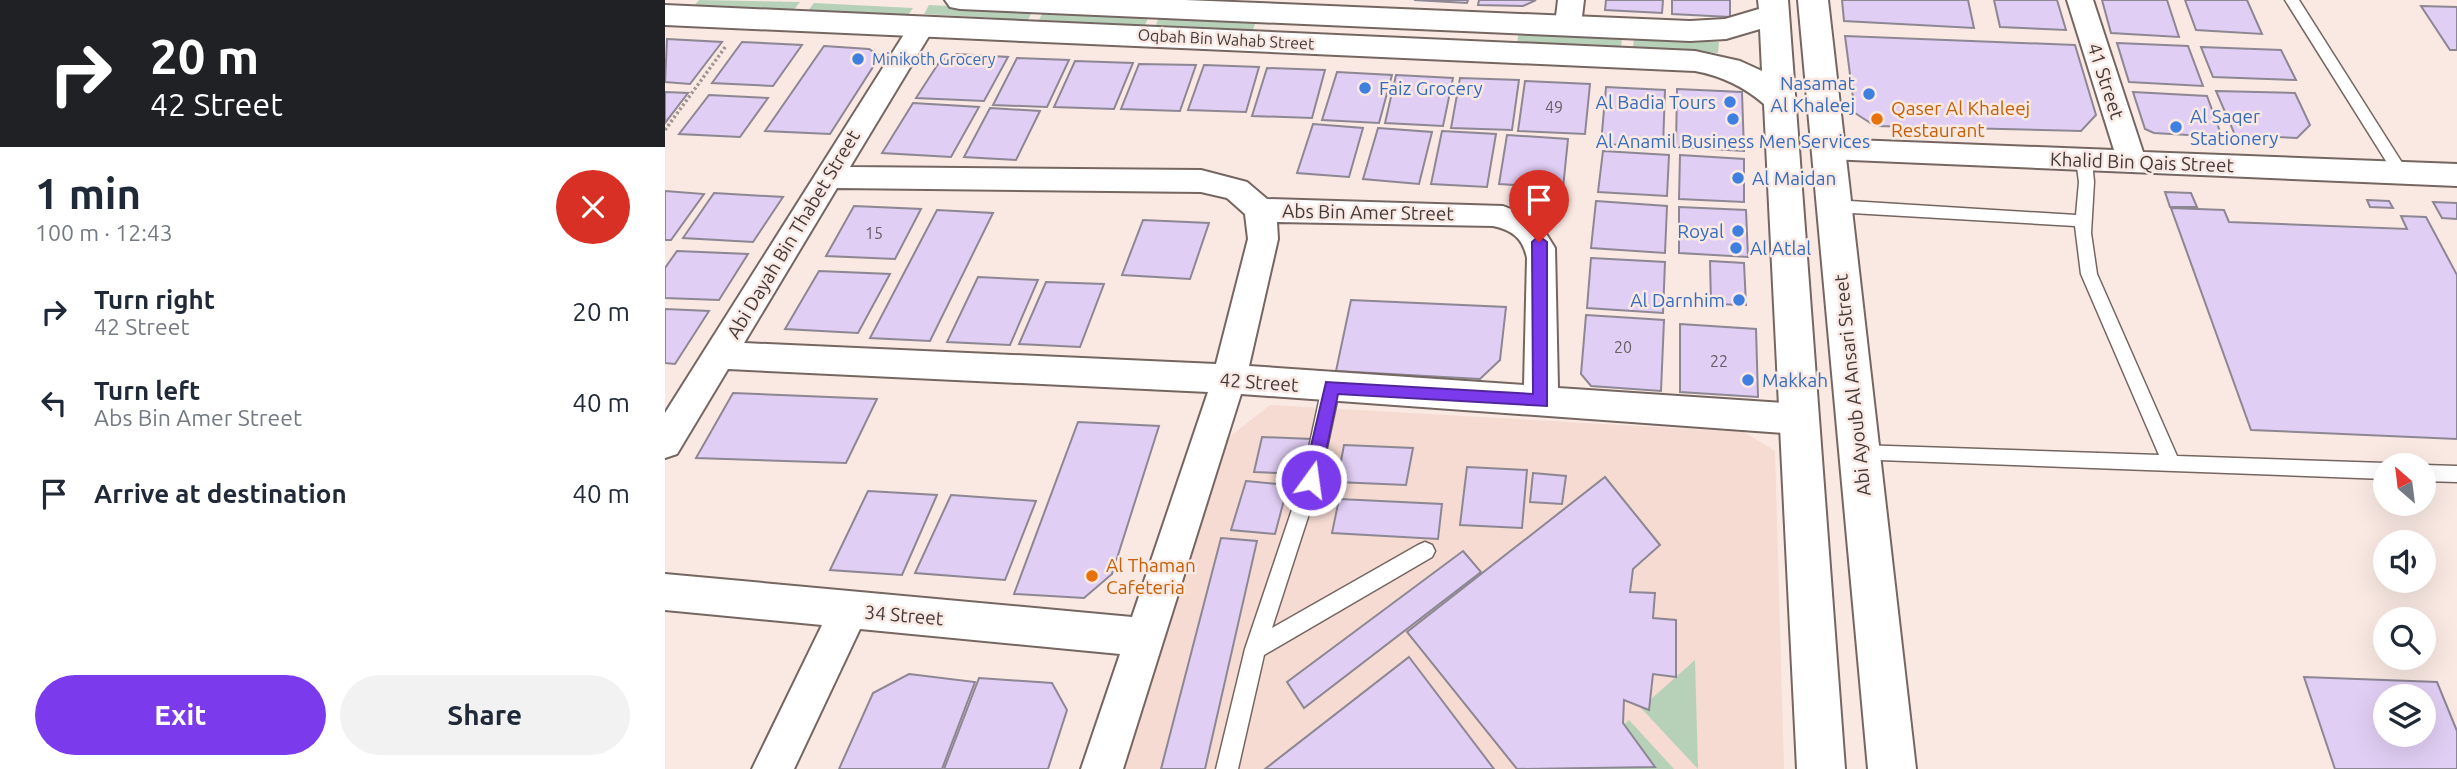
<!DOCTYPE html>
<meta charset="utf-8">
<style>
:root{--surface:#fff;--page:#f2f2f3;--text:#1f2937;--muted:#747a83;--accent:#7c3aed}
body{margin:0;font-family:Ubuntu,sans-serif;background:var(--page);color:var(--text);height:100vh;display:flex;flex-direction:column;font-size:26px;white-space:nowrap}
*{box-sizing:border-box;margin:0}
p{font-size:23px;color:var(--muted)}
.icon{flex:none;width:38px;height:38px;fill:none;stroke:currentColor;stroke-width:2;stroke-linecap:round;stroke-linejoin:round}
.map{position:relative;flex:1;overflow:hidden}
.details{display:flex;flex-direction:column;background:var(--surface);width:665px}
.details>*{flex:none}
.banner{background:#202124;color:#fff;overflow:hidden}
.needle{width:46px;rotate:332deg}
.tools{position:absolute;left:1708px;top:453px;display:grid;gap:14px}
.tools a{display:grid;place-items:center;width:63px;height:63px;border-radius:50%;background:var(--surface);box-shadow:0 7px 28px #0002;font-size:35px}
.pin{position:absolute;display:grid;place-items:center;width:60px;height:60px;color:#fff;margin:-72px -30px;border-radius:50% 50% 50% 0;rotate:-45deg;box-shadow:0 0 7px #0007}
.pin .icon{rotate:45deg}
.me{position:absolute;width:77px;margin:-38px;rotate:14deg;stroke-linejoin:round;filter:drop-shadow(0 0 5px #0008)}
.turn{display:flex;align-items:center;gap:24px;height:147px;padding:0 35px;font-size:32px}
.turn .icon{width:91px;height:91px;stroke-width:2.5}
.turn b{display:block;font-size:49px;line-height:60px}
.round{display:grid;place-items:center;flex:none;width:74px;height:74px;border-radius:37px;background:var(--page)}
.head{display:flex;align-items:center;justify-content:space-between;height:119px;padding:0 35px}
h1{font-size:42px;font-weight:700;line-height:52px}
.button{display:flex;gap:14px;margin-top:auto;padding:14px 35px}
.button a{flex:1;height:80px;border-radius:42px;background:var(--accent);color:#fff;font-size:28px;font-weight:700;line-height:80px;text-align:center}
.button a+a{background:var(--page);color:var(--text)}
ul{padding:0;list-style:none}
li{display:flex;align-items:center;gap:21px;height:91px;padding:0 35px}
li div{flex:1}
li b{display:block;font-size:26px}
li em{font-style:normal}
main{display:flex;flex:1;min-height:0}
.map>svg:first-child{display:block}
</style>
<main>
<section class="details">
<div class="banner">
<div class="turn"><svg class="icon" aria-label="right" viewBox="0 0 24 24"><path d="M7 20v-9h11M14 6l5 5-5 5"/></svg><div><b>20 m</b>42 Street</div></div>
</div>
<div class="head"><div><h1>1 min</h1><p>100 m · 12:43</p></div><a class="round" style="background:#d93025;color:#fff"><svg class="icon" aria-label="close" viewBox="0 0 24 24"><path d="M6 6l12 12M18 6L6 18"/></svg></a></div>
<ul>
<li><svg class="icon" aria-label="right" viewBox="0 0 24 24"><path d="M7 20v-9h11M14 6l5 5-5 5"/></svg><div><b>Turn right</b><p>42 Street</p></div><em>20 m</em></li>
<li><svg class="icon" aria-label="left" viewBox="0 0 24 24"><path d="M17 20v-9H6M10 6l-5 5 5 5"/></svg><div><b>Turn left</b><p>Abs Bin Amer Street</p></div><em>40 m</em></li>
<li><svg class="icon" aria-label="arrive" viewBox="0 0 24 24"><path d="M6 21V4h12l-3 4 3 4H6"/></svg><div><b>Arrive at destination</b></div><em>40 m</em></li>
</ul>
<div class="button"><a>Exit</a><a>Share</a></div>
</section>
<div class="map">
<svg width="1792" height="769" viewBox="0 0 1792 769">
<rect width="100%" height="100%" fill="#fae9e3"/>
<polygon fill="#f5dbd2" points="605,405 1079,432 1110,451 1119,769 454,769 549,449"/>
<g fill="#b7d1b8">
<polygon points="34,0 135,2 128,11 28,7"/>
<polygon points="149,3 248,8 241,18 142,12"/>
<polygon points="264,5 368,10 363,20 259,14"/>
<polygon points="379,10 484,16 480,25 374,20"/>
<polygon points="494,16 591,21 588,30 491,25"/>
<polygon points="854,32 957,38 956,48 852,42"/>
<polygon points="969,37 1054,42 1053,53 968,48"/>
<polygon points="1030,660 1033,769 976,708"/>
<polygon points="964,720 1009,769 911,769"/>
</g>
<g fill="#e1cef4" stroke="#8d8794" stroke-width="2" fill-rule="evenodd">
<polygon points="749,0 803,0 802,3"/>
<polygon points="814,0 871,0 858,6 813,5"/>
<polygon points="941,0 998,0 997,13 940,10"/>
<polygon points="1007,0 1065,0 1065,17 1007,14"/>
<polygon points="1177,0 1303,0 1309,28 1179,21"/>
<polygon points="1329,0 1392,0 1401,30 1335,27"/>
<polygon points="1437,0 1502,0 1514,37 1446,33"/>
<polygon points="1520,0 1582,0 1597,34 1531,30"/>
<polygon points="1756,6 1792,7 1792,50 1785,50"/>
<polygon points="1180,36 1410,45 1431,115 1416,131 1210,126 1190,113"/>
<polygon points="2,39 57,42 25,84 0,82"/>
<polygon points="77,42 137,45 108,86 47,83"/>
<polygon points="1452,43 1523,46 1538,86 1464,82"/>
<polygon points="159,46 204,49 215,56 165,134 100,131"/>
<polygon points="1536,47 1616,50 1631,80 1548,77"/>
<polygon points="292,54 343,57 319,101 251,98 275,61"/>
<polygon points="352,58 404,60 382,107 328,105"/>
<polygon points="410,61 468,63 449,109 389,107"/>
<polygon points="474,64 531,65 515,111 456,109"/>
<polygon points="539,65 594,67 581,112 523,110"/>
<polygon points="602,68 660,70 647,118 587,116"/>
<polygon points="672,72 727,75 714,123 657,120"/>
<polygon points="731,75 788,78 778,126 720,123"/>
<polygon points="795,78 854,80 847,130 786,128"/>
<polygon points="860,81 925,84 920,134 853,131"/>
<polygon points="941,87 1000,90 998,147 936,144"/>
<polygon points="1012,89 1077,92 1079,151 1011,147"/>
<polygon points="1551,91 1630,93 1645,125 1632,138 1570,135"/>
<polygon points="0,92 23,93 0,123"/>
<polygon points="1468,92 1542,96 1557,137 1489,133 1480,129"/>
<polygon points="44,95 103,98 75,137 14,134"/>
<polygon points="248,103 314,107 286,157 217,153"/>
<polygon points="325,108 375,111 351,160 299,157"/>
<polygon points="648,124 698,128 684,177 632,173"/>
<polygon points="713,128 767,132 754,184 698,179"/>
<polygon points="777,131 831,134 822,187 766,184"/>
<polygon points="842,135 903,139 898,188 834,184"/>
<polygon points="938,151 1004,155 1002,196 933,192"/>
<polygon points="1015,155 1079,159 1079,202 1014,199"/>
<polygon points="0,191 39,194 6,240 0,240"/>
<polygon points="1500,192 1526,193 1532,207 1505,207"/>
<polygon points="49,193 118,197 88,242 18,238"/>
<polygon points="1702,200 1724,201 1728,208 1705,207"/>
<polygon points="931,201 1002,206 1000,253 926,248"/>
<polygon points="1768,202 1792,203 1792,219 1777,218"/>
<polygon points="189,206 256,209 230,259 161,256"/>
<polygon points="1014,207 1081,210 1083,257 1014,253"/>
<polygon points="1506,208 1559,210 1564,222 1742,229 1736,216 1761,217 1792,275 1792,439 1586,430"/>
<polygon points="272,210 328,213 265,341 205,338"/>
<polygon points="478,220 544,223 525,279 457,275"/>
<polygon points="12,251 83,254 54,300 0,298 0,268"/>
<polygon points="926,258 1000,262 998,313 922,308"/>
<polygon points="1045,261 1079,263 1081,305 1046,304"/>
<polygon points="154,271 225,274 193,333 120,329"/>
<polygon points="313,277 373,280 345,345 282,342"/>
<polygon points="381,282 439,284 415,347 354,344"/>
<polygon points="686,300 841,307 835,360 815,379 671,371"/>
<polygon points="0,309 44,311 10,364 0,363"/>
<polygon points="921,315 999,320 996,391 926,386 916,374"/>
<polygon points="1015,324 1091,329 1093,397 1015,392"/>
<polygon points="68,393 212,399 181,463 31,458"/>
<polygon points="413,422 494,426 447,574 419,598 349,594"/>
<polygon points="597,437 647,439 640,474 589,472"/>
<polygon points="679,445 748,448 741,485 672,482"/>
<polygon points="802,467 862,470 857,528 795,525"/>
<polygon points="868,473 901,476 897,504 865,502"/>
<polygon points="940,477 995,545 968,569 965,592 990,593 988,618 1011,620 1011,677 988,674 984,710 959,700 958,723 990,767 852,769 742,632"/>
<polygon points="581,481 623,485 610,534 566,530"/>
<polygon points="203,491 272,495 237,575 165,570"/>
<polygon points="286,495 371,501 340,580 250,573"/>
<polygon points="674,499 777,504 773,539 667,533"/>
<polygon points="556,538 592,541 540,769 496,769"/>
<polygon points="798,551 816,572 639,708 622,682"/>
<polygon points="744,657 829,769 600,769"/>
<polygon points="244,674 310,682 277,769 174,769 208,693"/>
<path d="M1639,677L1772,682L1792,731V769H1670ZM1720,696H1759V735H1720Z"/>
<polygon points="314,678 387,683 402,710 383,769 279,769"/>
</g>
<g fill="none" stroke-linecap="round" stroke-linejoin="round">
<g stroke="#756661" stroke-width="3">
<g id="service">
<polygon points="1620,0 1634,0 1741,169 1744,173 1741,177 1731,177"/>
<polygon points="1419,155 1427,160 1429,182 1426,233 1432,274 1512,456 1720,463 1727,466 1720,466 1720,479 1187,459 1184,453 1187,447 1193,445 1494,455 1416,274 1410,226 1169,212 1161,206 1169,200 1411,215 1414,182 1411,160"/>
<polygon points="666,380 672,382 675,387 655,480 607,628 753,545 760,542 767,545 770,551 767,557 599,655 573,769 551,769 580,649 637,480 657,387 660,382"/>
<polygon points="1759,465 1792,466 1792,482 1759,481"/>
</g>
</g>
<g stroke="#756661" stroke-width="4">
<g id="minor">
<polygon points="893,0 919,0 916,25 912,31 903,33 894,31 890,25"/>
<polygon points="1402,0 1428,0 1478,152 1792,164 1792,186 1163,159 1153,156 1149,149 1153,142 1163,139 1449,150"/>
<path d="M257,18L266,20L270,26L185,167L536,170L582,182L602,199L838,206L872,219L890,248L893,388L1133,404L1145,409L1150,419L1145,429L1133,434L576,394L458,769H416L455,654L195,629L129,769H87L157,625L0,610V574L467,617L543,392L63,369L12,454L0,458V413L248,20ZM172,188L536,192L562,198L580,214L583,239L551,364L79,343ZM612,222L828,226C847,230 858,238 862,258L859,385L584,366L613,239Z"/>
</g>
</g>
<g stroke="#756661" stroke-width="4">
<g id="tertiary">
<path d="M280,0H520L1025,21L1060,19L1094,9L1093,0H1123L1180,769H1132L1099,104C1078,86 1057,76 1030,71L0,25V5L1030,51L1075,61L1097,71L1095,29L1061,39L1025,41L295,9L285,7Z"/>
<polygon points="1133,0 1163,0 1251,769 1203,769"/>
</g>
</g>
<polyline stroke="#a09490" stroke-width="3.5" stroke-dasharray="2.5 2.5" stroke-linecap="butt" points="0,130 61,46"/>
<use href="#service" fill="#fff" fill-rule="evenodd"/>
<use href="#minor" fill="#fff" fill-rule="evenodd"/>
<use href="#tertiary" fill="#fff" fill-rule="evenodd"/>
</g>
<polygon fill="#7c3aed" stroke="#51269a" stroke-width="2" points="874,236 882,242 882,406 673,394 655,480 652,486 640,486 638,480 661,382 868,394 867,242"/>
<g fill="#3f7fe0" stroke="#fae9e3" stroke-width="2.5">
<circle cx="193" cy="59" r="7"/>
<circle cx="700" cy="88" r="7"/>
<circle cx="1204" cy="94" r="7"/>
<circle cx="1065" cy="102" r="7"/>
<circle cx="1068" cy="119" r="7"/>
<circle cx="1511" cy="127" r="7"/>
<circle cx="1073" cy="178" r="7"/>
<circle cx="1073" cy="231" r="7"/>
<circle cx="1071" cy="248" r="7"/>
<circle cx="1074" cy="300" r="7"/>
<circle cx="1083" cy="380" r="7"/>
</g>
<g fill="#e8710a" stroke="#fae9e3" stroke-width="2.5">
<circle cx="1212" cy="119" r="7"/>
<circle cx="427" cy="576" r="7"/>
</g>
<g text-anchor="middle" stroke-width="5" stroke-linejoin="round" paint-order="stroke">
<g font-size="16" fill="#423b39" stroke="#fae9e3">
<text transform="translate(561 39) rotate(3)" y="6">Oqbah Bin Wahab Street</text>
</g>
<g font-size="16" fill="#366cbe" stroke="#fae9e3" text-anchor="start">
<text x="207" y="65">Minikoth Grocery</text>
</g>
<g font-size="16" fill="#6a6068">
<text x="889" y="113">49</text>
<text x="209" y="239">15</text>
<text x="958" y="353">20</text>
<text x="1054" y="367">22</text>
</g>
<g font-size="19" fill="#423b39" stroke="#fae9e3">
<text transform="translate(1441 81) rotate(72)" y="7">41 Street</text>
<text transform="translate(1477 162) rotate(2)" y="7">Khalid Bin Qais Street</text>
<text transform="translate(703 212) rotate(1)" y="7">Abs Bin Amer Street</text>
<text transform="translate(128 234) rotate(-59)" y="7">Abi Dayah Bin Thabet Street</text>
<text transform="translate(594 382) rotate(4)" y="7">42 Street</text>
<text transform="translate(1187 385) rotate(-96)" y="7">Abi Ayoub Al Ansari Street</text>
<text transform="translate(239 615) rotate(5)" y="7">34 Street</text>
</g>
<g font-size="19" fill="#366cbe" stroke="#fae9e3" text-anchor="start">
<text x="1190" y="90" text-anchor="end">Nasamat<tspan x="1190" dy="22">Al Khaleej</tspan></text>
<text x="714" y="95">Faiz Grocery</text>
<text x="1051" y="109" text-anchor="end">Al Badia Tours</text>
<text x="1525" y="123">Al Saqer<tspan x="1525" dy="22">Stationery</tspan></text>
<text x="1068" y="148" text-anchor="middle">Al Anamil Business Men Services</text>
<text x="1087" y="185">Al Maidan</text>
<text x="1059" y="238" text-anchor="end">Royal</text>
<text x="1085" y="255">Al Atlal</text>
<text x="1060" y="307" text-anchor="end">Al Darnhim</text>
<text x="1097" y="387">Makkah</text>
</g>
<g font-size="19" fill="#c56008" stroke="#fae9e3" text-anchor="start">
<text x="1226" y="115">Qaser Al Khaleej<tspan x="1226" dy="22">Restaurant</tspan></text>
<text x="441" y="572">Al Thaman<tspan x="441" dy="22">Cafeteria</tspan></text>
</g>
</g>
</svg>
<div class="tools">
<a><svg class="needle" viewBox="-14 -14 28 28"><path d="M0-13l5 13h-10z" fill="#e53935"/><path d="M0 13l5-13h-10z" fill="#747a83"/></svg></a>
<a><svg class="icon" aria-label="sound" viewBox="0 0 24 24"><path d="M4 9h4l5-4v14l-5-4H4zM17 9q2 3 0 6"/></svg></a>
<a><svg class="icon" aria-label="search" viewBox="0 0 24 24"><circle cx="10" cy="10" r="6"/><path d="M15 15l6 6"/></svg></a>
<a><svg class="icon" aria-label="layers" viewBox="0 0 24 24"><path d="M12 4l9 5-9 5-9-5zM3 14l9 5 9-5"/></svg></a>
</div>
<div class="pin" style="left:874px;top:242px;background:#d93025"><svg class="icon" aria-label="arrive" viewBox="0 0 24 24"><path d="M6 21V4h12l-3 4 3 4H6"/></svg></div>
<svg class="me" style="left:646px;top:480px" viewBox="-20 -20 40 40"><circle r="17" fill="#7c3aed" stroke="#fff" stroke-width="3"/><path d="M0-11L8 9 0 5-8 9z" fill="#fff"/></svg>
</div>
</main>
